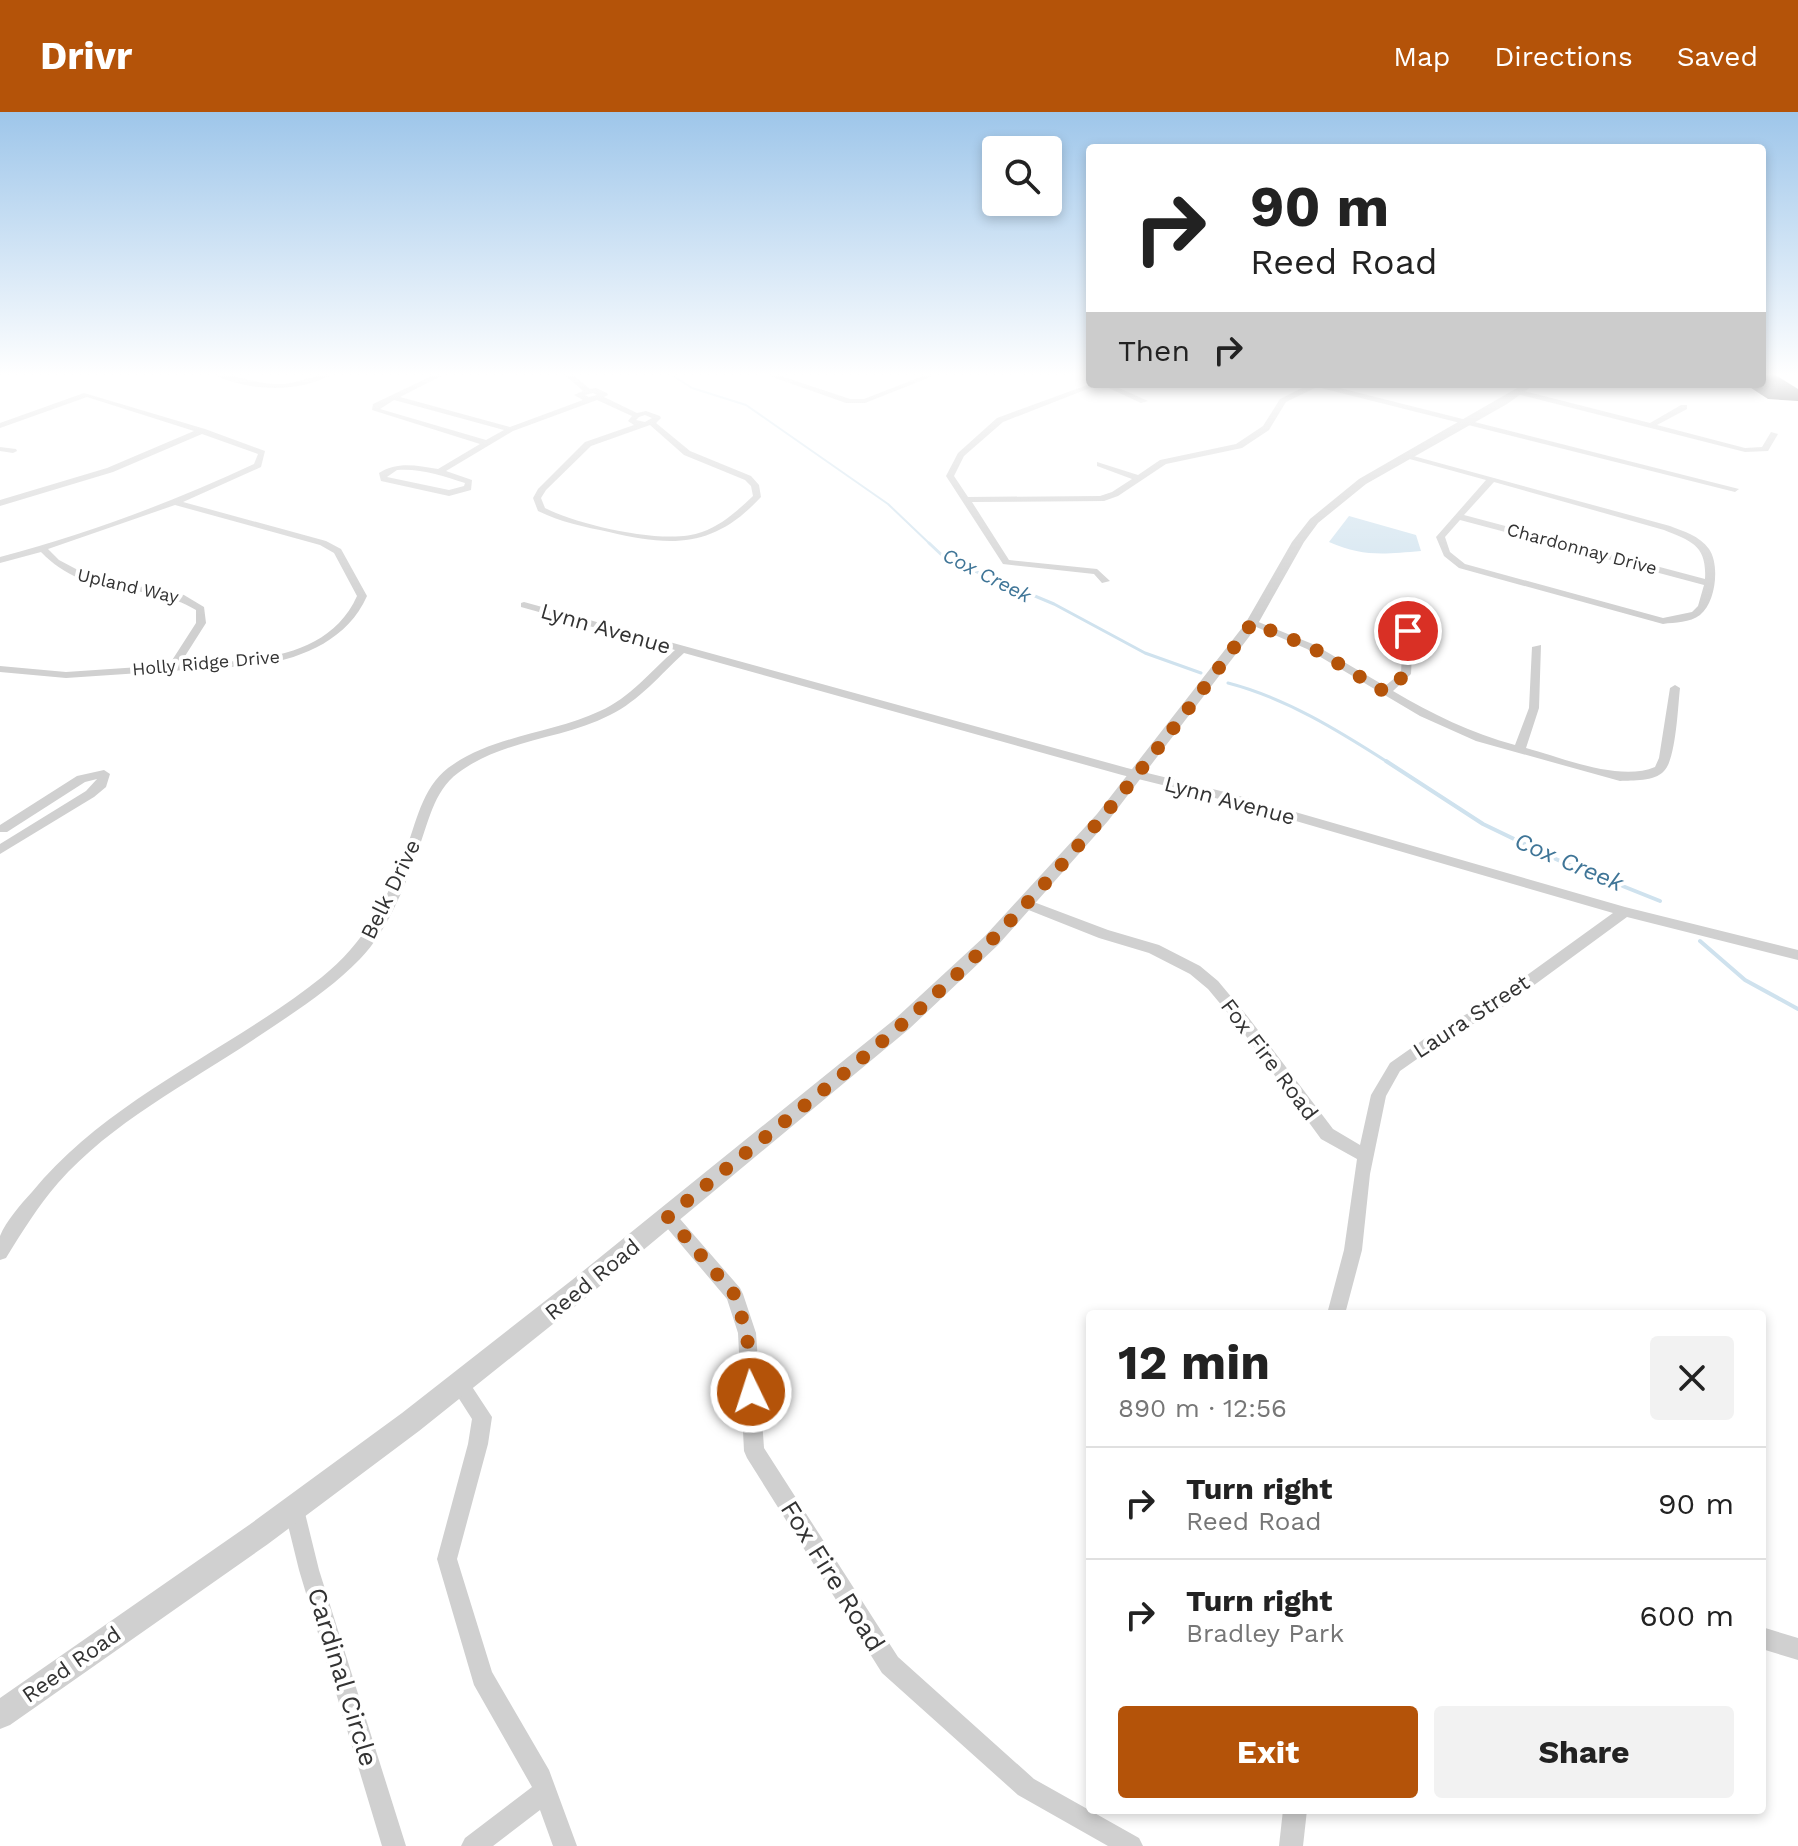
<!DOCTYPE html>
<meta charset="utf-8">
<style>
:root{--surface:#fff;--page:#f2f2f2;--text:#222;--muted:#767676;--line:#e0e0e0;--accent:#b45309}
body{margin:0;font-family:"Work Sans",sans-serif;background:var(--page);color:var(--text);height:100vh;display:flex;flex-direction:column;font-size:30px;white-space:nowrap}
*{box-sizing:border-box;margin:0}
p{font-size:26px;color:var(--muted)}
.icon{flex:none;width:44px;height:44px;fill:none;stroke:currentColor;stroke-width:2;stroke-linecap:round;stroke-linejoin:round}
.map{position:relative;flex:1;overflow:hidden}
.sheet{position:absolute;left:1086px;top:1198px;width:680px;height:504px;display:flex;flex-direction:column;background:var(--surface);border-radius:8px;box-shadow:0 4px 12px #0003}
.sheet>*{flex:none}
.hud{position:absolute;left:1086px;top:32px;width:680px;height:244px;border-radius:8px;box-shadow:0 4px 12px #0003;background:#fff;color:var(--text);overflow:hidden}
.fabs{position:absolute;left:982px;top:24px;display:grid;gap:16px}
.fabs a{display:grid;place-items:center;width:80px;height:80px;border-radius:8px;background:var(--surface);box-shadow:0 4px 12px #0003;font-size:40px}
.pin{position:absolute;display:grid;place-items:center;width:68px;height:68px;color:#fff;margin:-34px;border:4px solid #fff;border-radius:50%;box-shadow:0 2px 8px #0007}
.me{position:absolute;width:88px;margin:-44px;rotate:356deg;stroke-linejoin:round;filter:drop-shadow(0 0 6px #0008)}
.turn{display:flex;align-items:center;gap:28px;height:168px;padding:0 32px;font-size:36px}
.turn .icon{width:104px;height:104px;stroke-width:2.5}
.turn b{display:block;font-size:56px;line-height:68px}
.then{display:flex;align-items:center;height:76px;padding:0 32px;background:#0003;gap:16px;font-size:30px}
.round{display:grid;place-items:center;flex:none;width:84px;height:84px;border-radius:8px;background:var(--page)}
.headline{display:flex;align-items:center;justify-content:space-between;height:136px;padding:0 32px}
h1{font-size:48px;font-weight:700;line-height:60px}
.primary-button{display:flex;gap:16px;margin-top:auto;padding:16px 32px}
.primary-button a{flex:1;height:92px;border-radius:8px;background:var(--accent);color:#fff;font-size:32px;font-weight:700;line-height:92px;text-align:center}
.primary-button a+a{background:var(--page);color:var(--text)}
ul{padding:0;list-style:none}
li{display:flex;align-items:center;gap:24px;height:112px;padding:0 32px;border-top:2px solid var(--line)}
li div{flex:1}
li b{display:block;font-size:30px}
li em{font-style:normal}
header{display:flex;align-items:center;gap:48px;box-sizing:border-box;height:112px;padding:0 40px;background:var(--accent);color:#fff}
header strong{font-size:38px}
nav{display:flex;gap:44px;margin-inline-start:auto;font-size:28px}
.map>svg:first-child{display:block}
</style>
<header>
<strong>Drivr</strong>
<nav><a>Map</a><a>Directions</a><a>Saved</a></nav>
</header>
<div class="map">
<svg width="1798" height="1734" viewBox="0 0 1798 1734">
<rect width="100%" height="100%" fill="#fff"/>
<path fill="#cfe2ee" d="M1349,404L1416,423L1421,439C1384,442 1363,445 1329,430Z"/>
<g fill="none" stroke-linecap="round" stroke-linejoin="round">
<polyline stroke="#cfe2ee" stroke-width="2" points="670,262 692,276 746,293 888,392 931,433"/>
<g stroke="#cfe2ee" stroke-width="3">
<polyline points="929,431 946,447 1054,492 1145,541 1201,561"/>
<path d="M1228,571C1286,586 1339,619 1389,651"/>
</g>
<g stroke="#cfe2ee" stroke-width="4">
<polyline points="1386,649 1483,712 1560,749 1660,789"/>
<polyline points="1700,829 1745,868 1798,897"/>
</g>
</g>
<polygon fill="#1a1a1a" points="1762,262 1774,262 1798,277 1798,289 1768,287 1745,272 1762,272"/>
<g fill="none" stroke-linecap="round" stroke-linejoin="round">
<g fill="#d0d0d0" fill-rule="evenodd">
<path d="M212,262C234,261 254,272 276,272C296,273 314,262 333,262C297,282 248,279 212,262Z"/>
<path d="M436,262H445L400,285L510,315L583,288L574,283L583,279L564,262H572L590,277L596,276L607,281L608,283L604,285L637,301L646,299L660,304L661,306L656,311L690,339L751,364L759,373L761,385C714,436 672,435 609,420C585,415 560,410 538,399L533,386L538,377L585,330L634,313L628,309L632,304L597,288L513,319L446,359L472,368L471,378L449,384L381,369L379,361C398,349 417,354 438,357L480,332L372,298L373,292ZM593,281L597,283L589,285L585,283ZM394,288L504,318L486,328L380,297ZM645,303L652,306L645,310L636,308L639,305ZM650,313L684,343L745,368L751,374L753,384C737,399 722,413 702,420C667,434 578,413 545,396L541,386L546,378L591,334ZM397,358C420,356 443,364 465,371L464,374L449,378L387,365Z"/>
<polygon points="764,262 775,262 850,287 864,287 928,262 938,262 865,291 846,291"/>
<polygon points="1090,272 1100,272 1003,310 964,344 954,364 968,385 1100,384 1112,380 1132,367 1097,354 1097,350 1138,363 1160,348 1236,332 1263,314 1280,287 1310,272 1324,272 1739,377 1735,380 1317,275 1286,290 1269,318 1242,336 1166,352 1118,384 1104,389 972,390 1009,448 1097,457 1110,469 1102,471 1094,462 1003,452 946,364 958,341 997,306"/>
<polygon points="1100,272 1110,272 1148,289 1141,291"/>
<polygon points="1520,278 1650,311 1681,293 1687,293 1687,297 1657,313 1745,336 1762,335 1771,320 1778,322 1768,339 1745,340 1517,282 1516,280"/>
<path d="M84,281L205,317L265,339L261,355L183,390L326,429L341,437L367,484C348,527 305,545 261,553L66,566L0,560V554L66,560L169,553L196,511V498C145,467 89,490 41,440L0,451V445C88,422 172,390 254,352L258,342L202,322L113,360L0,394V388L107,356L194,319L87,285L0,316V311ZM175,393L320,433L334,441L357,484C327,551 243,549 180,552L206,511L204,495L184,483L91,465L59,448L48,437Z"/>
<polygon points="0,335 16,337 17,339 13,341 0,339"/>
<path d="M1406,342L1670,414C1683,419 1700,424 1709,437C1720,453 1716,490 1700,503C1690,511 1675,510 1663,512L1459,456L1444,444L1436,425L1486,368L1406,346ZM1494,370L1664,418C1692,429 1707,434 1705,467L1464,403ZM1460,408L1704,473L1698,494L1692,500L1663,506L1465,452L1450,440L1445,425Z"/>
<path d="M524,490L1127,656L1229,681L1625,795L1798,838V848L1627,805L1511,890L1437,933L1400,959L1386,984L1370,1062L1362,1138L1345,1202H1327L1344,1138L1357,1047L1321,1027L1238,913L1208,877L1190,862L1149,841L1099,826L1021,795L1019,792L1021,789H1031L1108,818L1159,833L1200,854L1218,869L1248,905L1333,1017L1360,1033L1371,983L1390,951L1427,925L1501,882L1613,801L1223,688L1122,663L684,541C661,562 639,589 610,603C561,628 503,627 458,661C433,679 428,713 417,741C403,778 388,818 360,847C329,879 290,903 253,928C187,972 112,1010 58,1071C38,1094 22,1120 6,1146L0,1148C0,1141 0,1131 0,1124C6,1109 21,1092 32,1080C110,985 228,940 322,865C364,831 386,790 405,741C416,711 422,676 448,656C493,623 551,622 600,599C630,586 651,559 675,538L521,495V491Z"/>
<path d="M1409,494L1414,497L1411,562L1393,579C1432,602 1471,621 1515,633L1529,596L1532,535L1541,533L1539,596L1526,636C1563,646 1620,670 1655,655L1659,646L1670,576L1675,573L1680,576C1678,593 1676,648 1664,659C1654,670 1633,668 1620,669L1476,629L1420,604L1307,537L1247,511L1256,509L1315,533L1385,574L1401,561L1404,497Z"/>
<polygon points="104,658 110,662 106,675 94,685 0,742 0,732 86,679 97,667 85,670 7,720 0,720 0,713 77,664"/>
<polygon points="668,1097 674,1100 740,1176 743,1182 756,1221 764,1336 898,1545 1034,1667 1139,1726 1143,1734 1108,1734 1018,1683 882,1561 747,1346 744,1339 738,1221 727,1187 662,1110 660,1105 662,1100"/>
<polygon points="458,1262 465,1264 492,1305 488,1332 457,1447 492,1560 549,1658 577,1734 553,1734 540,1698 493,1734 461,1734 465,1726 532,1675 474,1573 437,1447 468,1332 472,1307 449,1271 451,1264"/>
<polygon points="294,1387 301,1390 304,1397 319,1458 406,1734 382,1734 299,1458 284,1397 287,1390"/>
<polygon points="1762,1515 1798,1526 1798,1548 1762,1537"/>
<polygon points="1283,1698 1307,1698 1303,1734 1279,1734"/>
</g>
<polygon fill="#d0d0d0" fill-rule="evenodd" points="1524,272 1535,272 1507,292 1366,372 1318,411 1304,430 1255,517 1108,709 998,833 909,917 588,1184 419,1319 268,1432 10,1613 0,1617 0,1586 249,1413 402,1301 572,1168 895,907 985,824 1097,702 1245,512 1292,430 1310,407 1359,367"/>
</g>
<linearGradient id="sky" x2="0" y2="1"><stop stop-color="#9ec6ea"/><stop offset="0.52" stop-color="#fff"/><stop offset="1" stop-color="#fff" stop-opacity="0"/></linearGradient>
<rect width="1798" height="505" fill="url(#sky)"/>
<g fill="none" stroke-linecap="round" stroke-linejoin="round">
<path stroke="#b45309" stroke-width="14" stroke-dasharray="0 25.2" d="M751,1280L747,1221L734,1182L668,1105C762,1025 862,952 951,868C1064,761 1160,637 1252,511L1311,535L1385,580L1406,562L1408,519"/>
</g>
<g text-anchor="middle" stroke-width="8" stroke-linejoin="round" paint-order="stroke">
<g font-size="18" fill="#333" stroke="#fff">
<text transform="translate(1582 437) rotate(15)" y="6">Chardonnay Drive</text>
<text transform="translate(128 474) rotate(13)" y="6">Upland Way</text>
<text transform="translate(206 551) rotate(-5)" y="6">Holly Ridge Drive</text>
</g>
<g font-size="20" font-style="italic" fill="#3f7597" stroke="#fff">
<text transform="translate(987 463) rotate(27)" y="7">Cox Creek</text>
</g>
<g font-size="22" fill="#333" stroke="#fff">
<text transform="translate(606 516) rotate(16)" y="8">Lynn Avenue</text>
<text transform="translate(1230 688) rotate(15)" y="8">Lynn Avenue</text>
<text transform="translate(390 777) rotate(-64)" y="8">Belk Drive</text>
<text transform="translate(1471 904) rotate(-33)" y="8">Laura Street</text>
<text transform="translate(1270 947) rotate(53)" y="8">Fox Fire Road</text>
<text transform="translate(592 1167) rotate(-39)" y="8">Reed Road</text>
<text transform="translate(71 1552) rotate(-35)" y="8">Reed Road</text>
</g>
<g font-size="24" font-style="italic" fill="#3f7597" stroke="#fff">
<text transform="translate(1569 750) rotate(23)" y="8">Cox Creek</text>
</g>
<g font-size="26" fill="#333" stroke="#fff">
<text transform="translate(833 1464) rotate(58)" y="9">Fox Fire Road</text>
<text transform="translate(343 1565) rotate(73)" y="9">Cardinal Circle</text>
</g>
</g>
</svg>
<div class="fabs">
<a><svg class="icon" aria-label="search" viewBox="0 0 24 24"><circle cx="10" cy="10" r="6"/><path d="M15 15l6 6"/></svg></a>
</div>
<div class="pin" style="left:1408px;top:519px;background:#d93025"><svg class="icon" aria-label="arrive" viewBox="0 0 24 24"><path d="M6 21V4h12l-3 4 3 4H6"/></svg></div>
<svg class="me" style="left:751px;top:1280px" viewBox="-20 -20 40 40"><circle r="17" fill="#b45309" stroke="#fff" stroke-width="3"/><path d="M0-11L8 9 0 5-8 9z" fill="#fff"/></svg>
<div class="hud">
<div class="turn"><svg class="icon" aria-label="right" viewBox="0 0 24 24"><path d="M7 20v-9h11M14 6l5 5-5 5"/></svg><div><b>90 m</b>Reed Road</div></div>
<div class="then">Then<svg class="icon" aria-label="right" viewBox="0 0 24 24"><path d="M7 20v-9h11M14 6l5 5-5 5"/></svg></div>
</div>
<section class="sheet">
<div class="headline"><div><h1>12 min</h1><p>890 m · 12:56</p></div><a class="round"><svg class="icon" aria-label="close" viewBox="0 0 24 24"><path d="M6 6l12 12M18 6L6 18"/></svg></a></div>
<ul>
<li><svg class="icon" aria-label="right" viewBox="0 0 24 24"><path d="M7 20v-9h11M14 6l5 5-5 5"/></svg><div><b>Turn right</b><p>Reed Road</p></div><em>90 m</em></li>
<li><svg class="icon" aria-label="right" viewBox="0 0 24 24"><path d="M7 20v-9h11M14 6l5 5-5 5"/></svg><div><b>Turn right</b><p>Bradley Park</p></div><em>600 m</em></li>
</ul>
<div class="primary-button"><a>Exit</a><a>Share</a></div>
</section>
</div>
